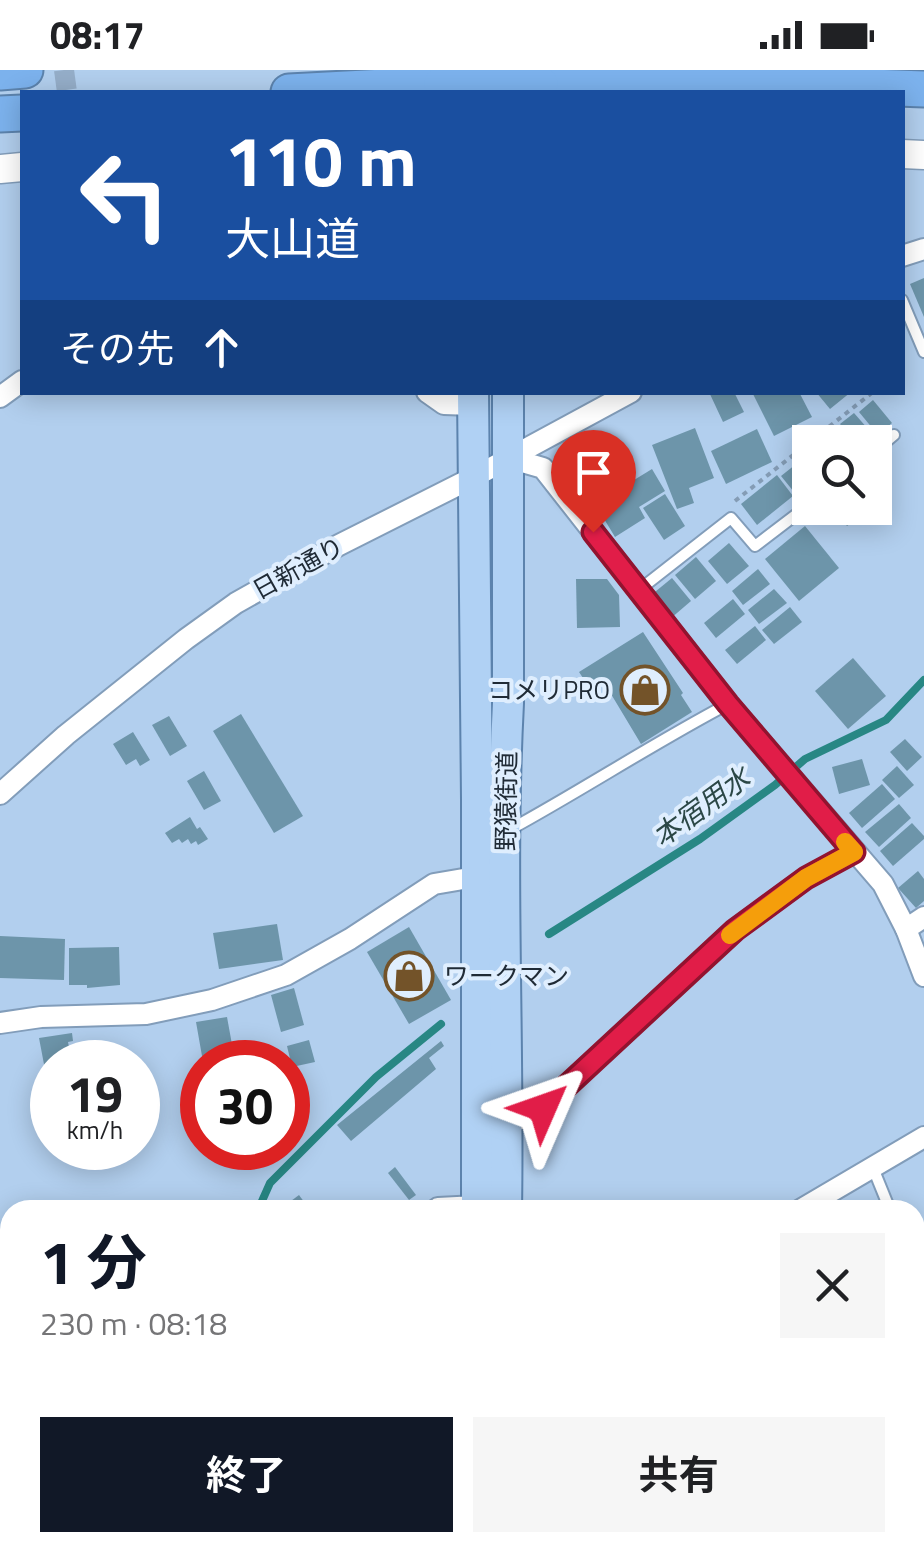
<!DOCTYPE html>
<html lang="ja">
<meta charset="utf-8">
<style>
:root{--surface:#fff;--page:#f6f6f6;--text:#202124;--muted:#757577;--accent:#111827}
body{margin:0;font-family:"Titillium Web","Noto Sans JP",sans-serif;background:var(--page);color:var(--text);height:100vh;display:flex;flex-direction:column;font-size:38px;white-space:nowrap}
*{box-sizing:border-box;margin:0}
p{font-size:32px;color:var(--muted)}
.icon{flex:none;width:55px;height:55px;fill:none;stroke:currentColor;stroke-width:2;stroke-linecap:round;stroke-linejoin:round}
.map{position:relative;flex:1;overflow:hidden}
.sheet{position:absolute;left:0px;top:1130px;width:925px;height:352px;display:flex;flex-direction:column;background:var(--surface);border-radius:30px 30px 0 0;box-shadow:0 5px 25px #0003}
.sheet>*{flex:none}
.banner{position:absolute;left:20px;top:20px;width:885px;height:305px;border-radius:0px;box-shadow:0 5px 25px #0003;background:#1a4fa0;color:#fff;overflow:hidden}
.fabs{position:absolute;left:792px;top:355px;display:grid;gap:20px}
.fabs a{display:grid;place-items:center;width:100px;height:100px;border-radius:0px;background:var(--surface);box-shadow:0 5px 25px #0003;font-size:50px}
.speed{position:absolute;left:30px;top:970px;display:flex;gap:20px;font-size:50px;font-weight:700;text-align:center}
.speed>*{display:grid;place-content:center;width:130px;height:130px;border-radius:50%;background:var(--surface);box-shadow:0 5px 25px #0003;line-height:1}
.speed small{font-size:25px;font-weight:400}
.speed .limit{border:15px solid #d22;background:#fff;color:#111}
.pin{position:absolute;display:grid;place-items:center;width:85px;height:85px;color:#fff;margin:-102px -42px;border-radius:50% 50% 50% 0;rotate:-45deg;box-shadow:0 0 10px #0007}
.pin .icon{rotate:45deg}
.me{position:absolute;width:110px;margin:-55px;rotate:47deg;stroke-linejoin:round;filter:drop-shadow(0 0 8px #0008)}
.turn{display:flex;align-items:center;gap:35px;height:210px;padding:0 40px;font-size:45px}
.turn .icon{width:130px;height:130px;stroke-width:2.5}
.turn b{display:block;font-size:70px;line-height:85px}
.then{display:flex;align-items:center;height:95px;padding:0 40px;background:#0003;gap:20px;font-size:38px}
.round{display:grid;place-items:center;flex:none;width:105px;height:105px;border-radius:0px;background:var(--page)}
.overview{display:flex;align-items:center;justify-content:space-between;height:170px;padding:0 40px}
h1{font-size:60px;font-weight:700;line-height:75px;color:var(--accent)}
.button{display:flex;gap:20px;margin-top:auto;padding:20px 40px}
.button a{flex:1;height:115px;border-radius:0px;background:var(--accent);color:#fff;font-size:40px;font-weight:700;line-height:115px;text-align:center}
.button a+a{background:var(--page);color:var(--text)}
.status{display:flex;justify-content:space-between;align-items:center;height:70px;padding:0 50px;background:var(--surface);direction:ltr}
.status svg{height:28px;fill:currentColor}
.map>svg:first-child{display:block}
</style>
<div class="status"><b>08:17</b><svg viewBox="0 0 49 12"><path d="M0 12V9h3v3zM5 12V6h3v6zM10 12V3h3v9zM15 12V0h3v12zM26 1h20v11H26zM47 4h2v5h-2z"/></svg></div>
<div class="map">
<svg width="924" height="1481" viewBox="0 0 924 1481">
<rect width="100%" height="100%" fill="#b2cfee"/>
<g fill="none" stroke-linecap="round" stroke-linejoin="round">
<g stroke="#288784" stroke-width="8">
<polyline points="549,864 700,769 775,715 805,689 886,650 924,610"/>
<polyline points="258,1140 270,1113 376,1007 441,954"/>
</g>
</g>
<g fill="#6d95aa">
<polygon points="924,208 924,247 910,214"/>
<polygon points="709,322 734,322 744,342 723,352"/>
<polygon points="752,322 799,322 812,347 774,366"/>
<polygon points="816,322 851,322 830,339"/>
<polygon points="873,330 892,353 878,365 859,342"/>
<polygon points="854,343 875,367 868,372 855,372 840,354"/>
<polygon points="695,358 714,408 689,418 694,433 677,439 652,375"/>
<polygon points="757,359 772,392 726,414 711,381"/>
<polygon points="841,360 852,372 825,372"/>
<polygon points="810,383 810,417 806,412 794,422 781,406"/>
<polygon points="881,394 890,405 875,417 875,398"/>
<polygon points="652,399 665,421 639,437 645,448 615,467 595,434"/>
<polygon points="777,405 793,426 757,455 741,434"/>
<polygon points="665,424 685,456 664,470 643,438"/>
<polygon points="832,438 861,438 865,442 847,456"/>
<polygon points="805,456 839,498 799,531 765,489"/>
<polygon points="729,473 749,496 727,514 708,491"/>
<polygon points="696,487 716,511 695,529 675,505"/>
<polygon points="758,499 770,514 743,535 732,521"/>
<polygon points="672,508 691,531 670,549 650,526"/>
<polygon points="576,509 607,509 619,525 620,557 577,558"/>
<polygon points="774,519 787,533 759,554 748,540"/>
<polygon points="733,529 745,544 716,568 704,553"/>
<polygon points="790,537 802,552 774,574 762,560"/>
<polygon points="755,556 766,570 737,594 725,580"/>
<polygon points="643,562 683,623 681,625 692,642 641,674 602,609 589,617 579,602"/>
<polygon points="853,588 886,626 848,659 815,621"/>
<polygon points="241,644 303,746 274,763 213,661"/>
<polygon points="169,646 187,676 170,686 152,655"/>
<polygon points="133,662 150,690 140,696 136,689 126,695 113,674"/>
<polygon points="905,669 922,687 907,701 890,682"/>
<polygon points="862,689 870,715 839,724 832,697"/>
<polygon points="897,696 914,715 899,728 882,710"/>
<polygon points="204,701 221,731 204,740 187,711"/>
<polygon points="882,714 895,729 862,758 849,743"/>
<polygon points="899,734 911,748 879,777 865,762"/>
<polygon points="190,747 197,759 200,757 208,769 198,775 196,771 191,774 188,769 182,773 179,769 172,773 165,763"/>
<polygon points="912,753 924,766 924,769 893,796 880,781"/>
<polygon points="918,801 924,809 924,831 916,838 898,818"/>
<polygon points="277,854 283,890 219,899 213,863"/>
<polygon points="409,857 451,930 409,954 367,882"/>
<polygon points="0,866 65,869 64,910 0,908"/>
<polygon points="119,877 120,915 87,918 87,915 69,915 69,878"/>
<polygon points="294,918 304,955 281,962 271,925"/>
<polygon points="227,947 233,980 228,981 229,987 212,990 211,985 202,986 196,952"/>
<polygon points="72,963 73,971 68,972 72,992 52,992 52,1031 51,1031 39,968"/>
<polygon points="309,970 315,992 292,997 287,976"/>
<polygon points="441,971 444,976 429,988 436,999 351,1071 337,1055"/>
<polygon points="202,1013 202,1034 196,1035 193,1015"/>
<polygon points="138,1018 145,1018 146,1043 138,1044"/>
<polygon points="395,1097 416,1125 409,1130 388,1103"/>
<polygon points="299,1125 310,1140 279,1140"/>
<polygon points="7,1280 10,1283 10,1300 0,1311 0,1288"/>
<polygon points="10,1357 10,1388 0,1395 0,1363"/>
<polygon points="24,1472 80,1472 73,1481 22,1481 19,1478"/>
</g>
<g fill="none" stroke-linecap="round" stroke-linejoin="round">
<polyline stroke="#95aec9" stroke-width="20" stroke-dasharray="20 10" stroke-linecap="butt" points="64,0 67,22"/>
<g stroke="#829dba" stroke-width="14">
<g id="lane">
<polyline points="902,230 924,282"/>
<polyline points="875,381 894,365"/>
<polyline points="639,520 731,448 755,476 810,434"/>
<path d="M511,759C584,719 654,673 728,634"/>
<polyline points="873,1098 890,1140"/>
<polyline points="915,1203 924,1199"/>
</g>
</g>
<g stroke="#829dba" stroke-width="24">
<g id="street">
<polyline points="902,186 924,179"/>
<polyline points="427,322 444,334 473,335"/>
<polyline points="0,327 22,311"/>
<polyline points="509,388 543,398 728,634 883,814 906,859 924,906"/>
<polyline points="0,724 66,665 186,569 236,533 339,475 474,407 631,322"/>
<polyline points="906,859 924,847"/>
<polyline points="0,953 41,947 146,944 212,930 286,905 350,869 434,814 475,807"/>
<polyline points="507,1055 543,1038 735,860 806,808 854,782"/>
<polyline points="436,1140 438,1138 477,1136"/>
<polyline points="800,1140 924,1067"/>
<polyline points="119,1481 124,1472"/>
<polyline points="360,1481 369,1472"/>
</g>
</g>
<g stroke="#829dba" stroke-width="31">
<g id="secondary">
<polyline points="902,84 924,85"/>
<polyline points="0,99 22,97"/>
<polyline points="0,1241 10,1247"/>
<polyline points="438,1472 492,1475 507,1472"/>
</g>
</g>
<g stroke="#5c83ad" stroke-width="34">
<g id="primary">
<polyline points="473,322 477,730 477,1140"/>
<path d="M506,1140C509,971 499,802 508,633V322"/>
<polyline points="547,1472 551,1481"/>
<polyline points="598,1472 602,1481"/>
</g>
</g>
<g stroke="#5c83ad" stroke-width="39">
<g id="highway">
<polyline points="0,2 25,0"/>
<polyline points="540,14 709,11 924,19"/>
<polyline points="289,22 442,14"/>
<polyline points="0,44 22,43"/>
</g>
</g>
<polyline stroke="#849cb5" stroke-width="4" stroke-dasharray="5 5" stroke-linecap="butt" points="735,431 873,322"/>
<use href="#lane" stroke="#fff" stroke-width="10"/>
<use href="#street" stroke="#fff" stroke-width="20"/>
<use href="#secondary" stroke="#fff" stroke-width="28"/>
<use href="#primary" stroke="#b0d1f4" stroke-width="30"/>
<use href="#highway" stroke="#7cb2ed" stroke-width="35"/>
<g stroke="#5c83ad" stroke-width="39" stroke-linecap="butt">
<polyline id="highway-bridge" points="442,14 540,14"/>
</g>
<use href="#highway-bridge" stroke="#7cb2ed" stroke-width="35"/>
</g>
<g fill="none" stroke-linecap="round" stroke-linejoin="round">
<g stroke="#92132f" stroke-width="25">
<polyline id="route" points="543,1038 735,860 806,808 854,782 728,634 593,462"/>
</g>
<use href="#route" stroke="#e11d48" stroke-width="18"/>
<polyline stroke="#f59e0b" stroke-width="18" points="730,865 806,808 854,782 845,772"/>
</g>
<defs>
<g id="shop-ring" transform="scale(2.5)"><circle r="9.5" fill="#dfeefe" stroke="#735329" stroke-width="1.5"/><path d="M-5-2.5h2.3a2.7 3.5 0 0 1 5.4 0H5L5.5 6h-11ZM-1.5-2.5h3a1.5 2.3 0 0 0-3 0Z" fill="#735329"/></g>
</defs>
<g fill-rule="evenodd">
<use href="#shop-ring" x="645" y="620"/>
<use href="#shop-ring" x="409" y="906"/>
</g>
<g text-anchor="middle" stroke-width="8" stroke-linejoin="round" paint-order="stroke">
<g font-size="25" fill="#202b36" stroke="#dfeefe">
<text transform="translate(298 498) rotate(-29)" y="9">日新通り</text>
<text transform="translate(506 731) rotate(-89)" y="9">野猿街道</text>
</g>
<g font-size="25" fill="#202b36" stroke="#dfeefe" text-anchor="end">
<text x="610" y="629">コメリPRO</text>
<text x="444" y="915" text-anchor="start">ワークマン</text>
</g>
<g font-size="28" font-style="italic" fill="#2b4746" stroke="#dfeefe">
<text transform="translate(701 737) rotate(-36)" y="10">本宿用水</text>
</g>
</g>
</svg>
<div class="fabs">
<a><svg class="icon" aria-label="search" viewBox="0 0 24 24"><circle cx="10" cy="10" r="6"/><path d="M15 15l6 6"/></svg></a>
</div>
<div class="speed"><div>19<small>km/h</small></div><div class="limit">30</div></div>
<div class="pin" style="left:593px;top:462px;background:#d93025"><svg class="icon" aria-label="arrive" viewBox="0 0 24 24"><path d="M6 21V4h12l-3 4 3 4H6"/></svg></div>
<svg class="me" style="left:543px;top:1038px" viewBox="-20 -20 40 40"><path d="M0-17L14 15 0 8-14 15z" fill="#e11d48" stroke="#fff" stroke-width="4"/></svg>
<div class="banner">
<div class="turn"><svg class="icon" aria-label="left" viewBox="0 0 24 24"><path d="M17 20v-9H6M10 6l-5 5 5 5"/></svg><div><b>110 m</b>大山道</div></div>
<div class="then">その先<svg class="icon" aria-label="ahead" viewBox="0 0 24 24"><path d="M12 20V5M6 11l6-6 6 6"/></svg></div>
</div>
<section class="sheet">
<div class="overview"><div><h1>1 分</h1><p>230 m · 08:18</p></div><a class="round"><svg class="icon" aria-label="close" viewBox="0 0 24 24"><path d="M6 6l12 12M18 6L6 18"/></svg></a></div>
<div class="button"><a>終了</a><a>共有</a></div>
</section>
</div>
